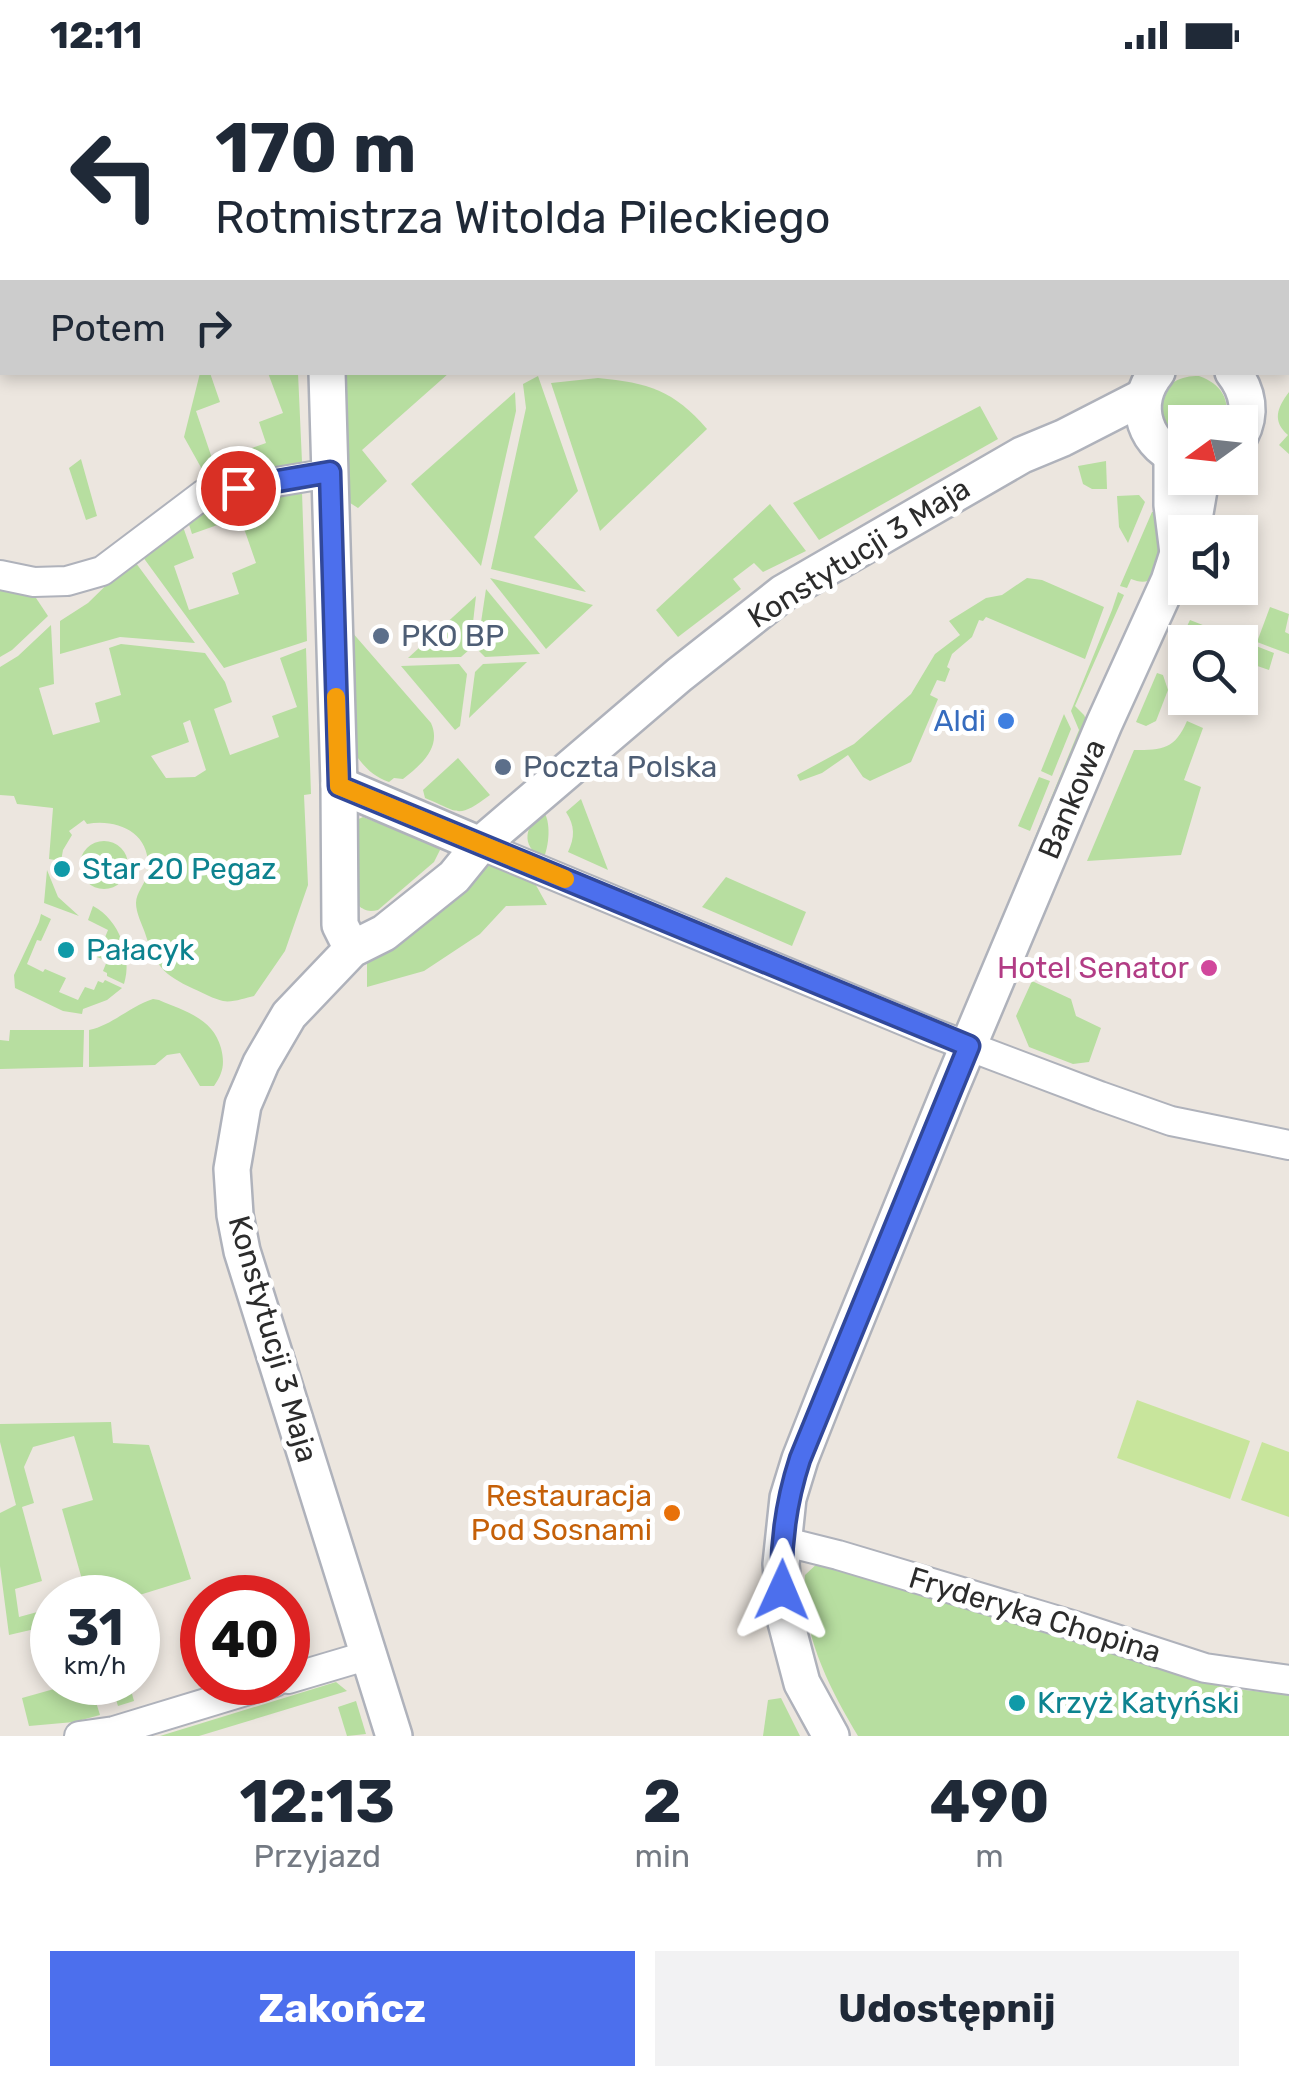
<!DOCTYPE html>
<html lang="pl">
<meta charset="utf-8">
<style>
:root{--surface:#fff;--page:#f2f2f3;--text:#1f2937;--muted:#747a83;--accent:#4c6fed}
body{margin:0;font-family:Rubik,sans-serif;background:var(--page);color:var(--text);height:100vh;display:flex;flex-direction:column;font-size:38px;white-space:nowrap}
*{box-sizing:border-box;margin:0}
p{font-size:32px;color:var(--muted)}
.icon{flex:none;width:55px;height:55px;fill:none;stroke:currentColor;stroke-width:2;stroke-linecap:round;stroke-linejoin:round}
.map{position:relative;height:1666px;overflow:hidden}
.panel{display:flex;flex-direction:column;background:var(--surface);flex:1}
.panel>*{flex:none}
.guide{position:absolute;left:0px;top:0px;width:1290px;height:305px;box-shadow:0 5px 15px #0003;background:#fff;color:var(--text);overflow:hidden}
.needle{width:65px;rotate:255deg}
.controls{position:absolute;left:1168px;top:335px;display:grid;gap:20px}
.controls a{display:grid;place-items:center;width:90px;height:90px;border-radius:0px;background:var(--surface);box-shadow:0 5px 15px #0003;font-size:50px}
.speed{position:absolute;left:30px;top:1505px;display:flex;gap:20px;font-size:50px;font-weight:700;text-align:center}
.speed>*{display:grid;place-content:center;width:130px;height:130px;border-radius:50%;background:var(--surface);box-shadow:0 5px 15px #0003;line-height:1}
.speed small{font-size:25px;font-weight:400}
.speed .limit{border:15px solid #d22;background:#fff;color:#111}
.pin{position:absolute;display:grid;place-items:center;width:85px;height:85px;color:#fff;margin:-42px;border:5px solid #fff;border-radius:50%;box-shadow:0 2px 10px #0007}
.me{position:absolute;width:110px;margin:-55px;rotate:1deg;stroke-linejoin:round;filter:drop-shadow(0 0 8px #0008)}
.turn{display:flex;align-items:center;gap:35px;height:210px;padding:0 50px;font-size:45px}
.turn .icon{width:130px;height:130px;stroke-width:2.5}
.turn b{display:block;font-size:70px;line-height:85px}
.then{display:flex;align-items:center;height:95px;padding:0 50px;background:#0003;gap:20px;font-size:38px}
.eta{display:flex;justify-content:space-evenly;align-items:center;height:170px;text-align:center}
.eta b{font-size:60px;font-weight:700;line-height:70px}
.cta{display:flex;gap:20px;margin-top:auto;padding:20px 50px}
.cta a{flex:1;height:115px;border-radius:0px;background:var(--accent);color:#fff;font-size:40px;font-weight:700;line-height:115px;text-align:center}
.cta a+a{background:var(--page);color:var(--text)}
.status{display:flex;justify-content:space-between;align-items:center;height:70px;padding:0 50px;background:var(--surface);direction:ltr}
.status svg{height:28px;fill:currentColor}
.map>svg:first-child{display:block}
</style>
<div class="status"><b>12:11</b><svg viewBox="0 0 49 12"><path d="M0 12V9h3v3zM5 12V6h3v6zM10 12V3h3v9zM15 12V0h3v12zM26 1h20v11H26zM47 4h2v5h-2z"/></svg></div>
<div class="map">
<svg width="1289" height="1666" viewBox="0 0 1289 1666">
<rect width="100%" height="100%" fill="#ece6df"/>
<g fill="#b7dea0" fill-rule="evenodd">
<polygon points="519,0 713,0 714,2 520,2"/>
<polygon points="200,303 210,303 220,332 196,341 217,403 203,401 184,367"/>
<polygon points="268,303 298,303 302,392 224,407 218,390 266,373 259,352 283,343"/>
<polygon points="344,303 449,303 362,380 387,411 358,438 347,431"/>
<polygon points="538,306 578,421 534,467 586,522 491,499 526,338 523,314"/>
<path d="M1199,306C1221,314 1231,329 1225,352H1185V373C1180,370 1174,368 1170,364C1154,350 1158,323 1174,312C1182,307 1190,306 1199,306Z"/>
<path d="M598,308C649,313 673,320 707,359L600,461L551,313Z"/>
<polygon points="515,322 516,341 481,496 411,414"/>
<path d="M1289,322V384L1279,375L1288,365C1272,351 1277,338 1289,322Z"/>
<polygon points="980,336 998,369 819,470 793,433"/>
<polygon points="81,389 97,446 86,450 69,398"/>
<polygon points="1106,391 1107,419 1092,419 1083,414 1078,396"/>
<polygon points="302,422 307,571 224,598 140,483 181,451 194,488 174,496 189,540 239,524 232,503 256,493 240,447 192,464 186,445 203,433"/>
<polygon points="1139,425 1145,432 1128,473 1119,457 1117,426"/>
<polygon points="770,434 806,481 763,502 754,493 733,509 741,519 678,567 656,540"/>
<path d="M1152,442H1164C1162,456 1161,497 1153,507C1147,514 1139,512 1131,509L1127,518L1120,516Z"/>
<polygon points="133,489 195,573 120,567 60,584 60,551 88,533"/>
<polygon points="490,508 593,535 546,579"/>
<polygon points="1027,508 1042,510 1104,537 1085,589 986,547 983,551 979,550 972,567 952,584 947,597 950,599 945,612 937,610 930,625 938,629 911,692 870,711 863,707 848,685 822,703 800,711 797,705 854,674 911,624 935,584 960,565 949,551 986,528 1002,525"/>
<polygon points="0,517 34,525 48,546 12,580 0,587"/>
<polygon points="486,519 540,584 485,587 477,579"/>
<polygon points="1118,522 1124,525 1075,636 1084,645 1087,651 980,918 974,915 1079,660 1071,641 1112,540"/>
<polygon points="476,526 470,579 461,587 408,588"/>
<polygon points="1270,537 1289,544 1285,562 1289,564 1289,584 1257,572"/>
<polygon points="1190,550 1274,583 1269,600 1240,590 1240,572 1185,572 1185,589 1176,579"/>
<path d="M51,555L54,614L39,618L53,665L100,652L95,633L121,625L109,578L121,574L205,583L225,612L232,632L214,639L230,685L279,667L272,646L297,637L280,588L306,578L311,724L304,725L308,815L285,881L254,926C245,928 232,933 223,931C214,929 203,923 194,919C162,904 156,896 145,863C142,854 136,843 136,833C136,822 145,815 147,804C154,766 121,748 87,754L84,750L69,761L72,765L63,780L61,791L49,789L53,738L17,734L14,726L0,725V597L18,586ZM190,650L206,700L195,707L166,708L151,686L189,672L183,653Z"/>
<path d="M351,561L431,653C442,677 421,695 403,709L394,708L389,712C373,706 365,698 355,684Z"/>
<polygon points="527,592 469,648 475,602 483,594"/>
<polygon points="459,594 467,604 460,656 455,660 401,596"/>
<polygon points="1157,603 1163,605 1168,620 1156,651 1146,656 1136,652"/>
<polygon points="1064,644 1071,659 1052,706 1041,701"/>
<path d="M1187,651L1203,658L1184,710L1201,717L1181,785L1087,791L1134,680C1163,680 1175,679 1187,651Z"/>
<path d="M458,688L490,725C457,749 461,743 425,728L423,720Z"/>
<polygon points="1039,707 1050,711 1030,761 1018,756"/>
<path d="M581,729L608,800L568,782C575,767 575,756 566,742Z"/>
<path d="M542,739C552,751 549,776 543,790C519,773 526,758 542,739Z"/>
<path d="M363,747L438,776L440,780L434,792L378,840C369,842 364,841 357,834L354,751Z"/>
<circle cx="104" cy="795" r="24"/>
<polygon points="495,795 532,808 547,835 506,836 480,864 424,901 367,917 367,886 485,796"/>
<polygon points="47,800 58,827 79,846 44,833"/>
<polygon points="726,807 806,842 792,876 702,837"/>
<path d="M93,836C119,849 133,887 124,914L107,906V903L103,901L107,891L97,887L108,860L88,850Z"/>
<polygon points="41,844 51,849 41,871 37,870 27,894 43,902 45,899 66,908 59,922 78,930 85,917 94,920 98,911 103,913 105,910 122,918 107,930 83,939 82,944 63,941 15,918 14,905 39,852"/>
<polygon points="1032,911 1071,929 1076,946 1101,958 1089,992 1073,994 1029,977 1016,946"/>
<path d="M153,929L159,930C184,941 213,948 221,978C225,994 223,1003 214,1016H200L180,983L167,985L155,995L89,997V960C113,955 130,936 153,929Z"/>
<polygon points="10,960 84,960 83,997 0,999 0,970 9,971"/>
<polygon points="111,1352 113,1373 149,1375 191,1509 133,1527 87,1527 62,1439 93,1430 74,1366 33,1377 24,1397 34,1433 22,1437 42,1511 15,1519 19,1547 52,1538 52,1555 9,1565 0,1496 0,1443 16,1435 0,1372 0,1354"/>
<path d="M821,1490L1227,1618L1289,1625V1666H858C830,1619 800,1562 805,1505Z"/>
<polygon points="79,1612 90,1613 100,1645 74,1652 29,1656 22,1628"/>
<polygon points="336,1612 347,1621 199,1666 160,1666"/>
<polygon points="111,1613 129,1613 134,1631 118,1636"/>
<polygon points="781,1628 800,1666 763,1666 768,1630"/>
<polygon points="356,1631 366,1664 347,1666 338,1637"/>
</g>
<g fill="#c8e59c">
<rect x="1065" y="0" width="218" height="2"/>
<polygon points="1137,1330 1250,1371 1230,1429 1117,1388"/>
<polygon points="1262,1372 1289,1382 1289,1447 1241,1430"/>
</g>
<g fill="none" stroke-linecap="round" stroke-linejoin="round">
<g stroke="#afb2bb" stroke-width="32">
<g id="minor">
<polyline points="2,0 3,2"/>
<polyline points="0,505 34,512 67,511 102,501 204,424 330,403"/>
<polyline points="480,775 936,964 1100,1026 1171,1051 1289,1075"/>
<polyline points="782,1471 838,1485 1079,1557 1205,1598 1289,1610"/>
<polyline points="288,1609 369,1585"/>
<polyline points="79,1666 114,1661 275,1612"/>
</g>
</g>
<g stroke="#afb2bb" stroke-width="40">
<g id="tertiary">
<polyline points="67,2 74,0"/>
<polyline points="322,2 322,0"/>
<polyline points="0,27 2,26"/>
<polyline points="1288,250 1289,249"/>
<polyline points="327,302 339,715 340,855 352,879"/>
<path d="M1157,302C1130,335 1145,378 1185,390"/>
<path d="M1233,302C1248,321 1252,344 1240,366"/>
<polyline points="1172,386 1172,435 1178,483"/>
<polyline points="1188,462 1193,455 1201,408"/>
<polyline points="339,715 480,775"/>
<polyline points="394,1666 242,1181 235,1145 232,1099 243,1035 261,993 289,945 352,879 384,863 454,807 480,775 679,605 783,523 1022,385 1063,368 1143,327"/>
<polyline points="831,1666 802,1613 786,1552 781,1494 788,1428 800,1389 828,1318 951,1017 1104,654 1169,511 1178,483 1185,469"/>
</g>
</g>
<use href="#minor" stroke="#fff" stroke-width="28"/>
<use href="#tertiary" stroke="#fff" stroke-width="35"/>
</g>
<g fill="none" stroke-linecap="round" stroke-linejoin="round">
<g stroke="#31489a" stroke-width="25">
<path id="route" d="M238,418L330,402L339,716L969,976L800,1389C786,1432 780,1475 782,1520"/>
</g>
<use href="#route" stroke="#4c6fed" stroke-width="18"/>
<polyline stroke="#f59e0b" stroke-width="18" points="336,627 339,716 565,809"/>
</g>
<g fill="#5c6f8a" stroke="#fff" stroke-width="4">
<circle cx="381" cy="566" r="10"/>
<circle cx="503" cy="697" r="10"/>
</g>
<circle fill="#3f7fe0" stroke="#fff" stroke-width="4" cx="1006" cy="651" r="10"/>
<g fill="#0f9aa8" stroke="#fff" stroke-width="4">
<circle cx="62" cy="799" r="10"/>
<circle cx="66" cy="880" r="10"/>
<circle cx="1017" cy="1633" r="10"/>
</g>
<circle fill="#d1479c" stroke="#fff" stroke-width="4" cx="1209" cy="898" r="10"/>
<circle fill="#e8710a" stroke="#fff" stroke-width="4" cx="672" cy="1443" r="10"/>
<g text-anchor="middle" stroke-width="10" stroke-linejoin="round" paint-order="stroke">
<g font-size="30" fill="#2c2c2c" stroke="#fff">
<text transform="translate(859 483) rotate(-32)" y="10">Konstytucji 3 Maja</text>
<text transform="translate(1072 729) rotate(-67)" y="10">Bankowa</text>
<text transform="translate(273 1269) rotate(74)" y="10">Konstytucji 3 Maja</text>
<text transform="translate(1035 1545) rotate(17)" y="10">Fryderyka Chopina</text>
</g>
<g font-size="30" fill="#4e5e75" stroke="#fff" text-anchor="start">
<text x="401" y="576">PKO BP</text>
<text x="523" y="707">Poczta Polska</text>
</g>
<g font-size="30" fill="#366cbe" stroke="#fff" text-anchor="end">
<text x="986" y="661">Aldi</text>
</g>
<g font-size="30" fill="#0d838f" stroke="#fff" text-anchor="start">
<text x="82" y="809">Star 20 Pegaz</text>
<text x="86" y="890">Pałacyk</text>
<text x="1037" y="1643">Krzyż Katyński</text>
</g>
<g font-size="30" fill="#b23c85" stroke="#fff" text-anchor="end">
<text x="1189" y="908">Hotel Senator</text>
</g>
<g font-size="30" fill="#c56008" stroke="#fff" text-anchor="end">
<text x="652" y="1436">Restauracja<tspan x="652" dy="34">Pod Sosnami</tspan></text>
</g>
</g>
</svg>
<div class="controls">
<a><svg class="needle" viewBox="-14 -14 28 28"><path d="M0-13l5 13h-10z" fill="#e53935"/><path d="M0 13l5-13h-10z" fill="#747a83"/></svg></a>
<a><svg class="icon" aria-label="sound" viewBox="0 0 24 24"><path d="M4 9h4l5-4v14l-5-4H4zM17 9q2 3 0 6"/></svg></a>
<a><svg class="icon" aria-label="search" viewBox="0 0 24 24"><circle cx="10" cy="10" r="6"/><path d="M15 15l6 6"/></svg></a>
</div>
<div class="speed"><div>31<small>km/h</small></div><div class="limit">40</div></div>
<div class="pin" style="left:238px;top:418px;background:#d93025"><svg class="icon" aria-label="arrive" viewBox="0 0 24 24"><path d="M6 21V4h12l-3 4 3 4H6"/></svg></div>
<svg class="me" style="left:782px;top:1520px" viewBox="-20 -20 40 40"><path d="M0-17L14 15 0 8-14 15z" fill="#4c6fed" stroke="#fff" stroke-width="4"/></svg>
<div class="guide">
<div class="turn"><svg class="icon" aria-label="left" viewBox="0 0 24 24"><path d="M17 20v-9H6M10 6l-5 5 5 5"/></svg><div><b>170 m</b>Rotmistrza Witolda Pileckiego</div></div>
<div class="then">Potem<svg class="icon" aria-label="right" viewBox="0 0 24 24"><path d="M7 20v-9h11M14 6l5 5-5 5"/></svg></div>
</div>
</div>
<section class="panel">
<div class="eta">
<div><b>12:13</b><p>Przyjazd</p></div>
<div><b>2</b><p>min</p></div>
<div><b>490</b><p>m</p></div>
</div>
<div class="cta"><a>Zakończ</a><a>Udostępnij</a></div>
</section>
